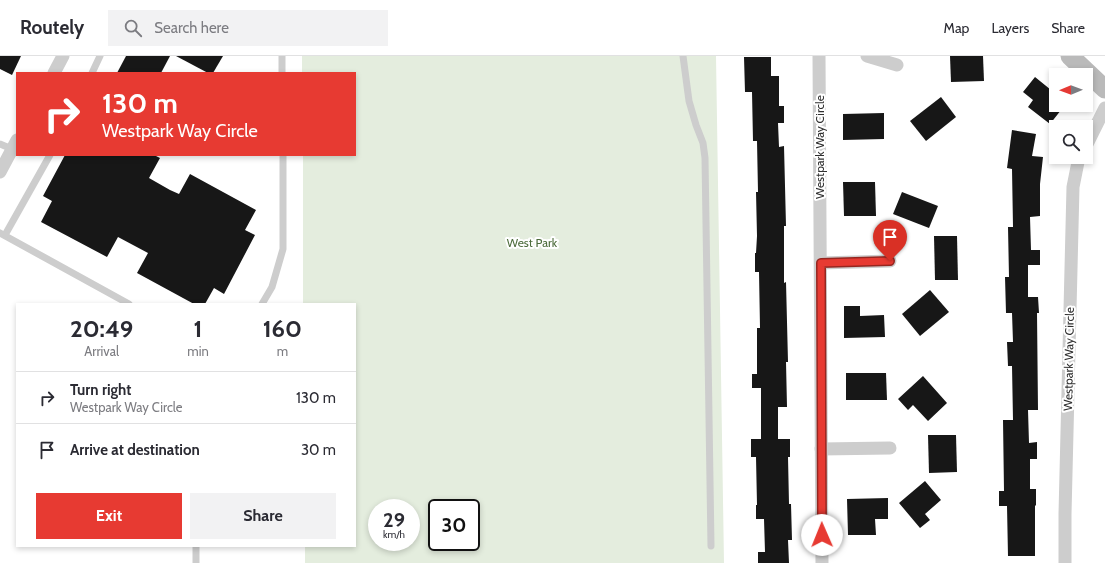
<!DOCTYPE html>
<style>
:root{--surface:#fff;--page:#f2f2f3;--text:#2b2b33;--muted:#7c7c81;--line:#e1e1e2;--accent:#e73a32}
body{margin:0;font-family:Cabin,sans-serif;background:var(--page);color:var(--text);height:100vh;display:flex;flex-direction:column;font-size:15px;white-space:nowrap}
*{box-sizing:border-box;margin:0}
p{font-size:13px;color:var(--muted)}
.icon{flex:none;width:22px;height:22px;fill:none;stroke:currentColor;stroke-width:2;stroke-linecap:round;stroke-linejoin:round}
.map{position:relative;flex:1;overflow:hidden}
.details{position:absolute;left:16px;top:247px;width:340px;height:244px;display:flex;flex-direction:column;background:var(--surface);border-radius:0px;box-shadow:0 2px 6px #0003}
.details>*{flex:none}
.top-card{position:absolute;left:16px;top:16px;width:340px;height:84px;border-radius:0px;box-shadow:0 2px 6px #0003;background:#e73a32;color:#fff;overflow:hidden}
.needle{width:26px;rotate:269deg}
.fabs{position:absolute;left:1049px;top:12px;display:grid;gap:8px}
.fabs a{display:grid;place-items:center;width:44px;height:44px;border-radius:0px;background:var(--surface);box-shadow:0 2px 6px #0003;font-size:20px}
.speed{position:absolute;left:368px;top:443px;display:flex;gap:8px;font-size:20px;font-weight:700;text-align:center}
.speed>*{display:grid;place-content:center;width:52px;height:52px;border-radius:50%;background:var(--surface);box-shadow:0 2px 6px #0003;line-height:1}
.speed small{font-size:10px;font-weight:400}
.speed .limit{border:2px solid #111;border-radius:6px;background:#fff;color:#111}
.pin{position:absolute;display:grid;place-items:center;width:34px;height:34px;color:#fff;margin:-41px -17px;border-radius:50% 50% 50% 0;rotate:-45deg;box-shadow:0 0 4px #0007}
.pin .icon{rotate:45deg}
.me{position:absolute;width:44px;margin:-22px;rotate:359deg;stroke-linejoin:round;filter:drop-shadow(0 0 3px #0008)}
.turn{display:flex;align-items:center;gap:14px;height:84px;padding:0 20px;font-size:18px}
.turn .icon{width:52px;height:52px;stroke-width:2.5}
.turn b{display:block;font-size:28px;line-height:34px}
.eta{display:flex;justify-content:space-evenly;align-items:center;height:68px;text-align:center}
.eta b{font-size:24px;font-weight:700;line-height:28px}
.primary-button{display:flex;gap:8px;margin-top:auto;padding:8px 20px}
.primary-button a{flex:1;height:46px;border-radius:0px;background:var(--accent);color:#fff;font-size:16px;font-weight:700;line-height:46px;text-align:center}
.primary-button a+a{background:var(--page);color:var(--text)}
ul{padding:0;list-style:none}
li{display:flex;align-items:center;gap:12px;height:52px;padding:0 20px;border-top:1px solid var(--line)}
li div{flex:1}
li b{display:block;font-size:15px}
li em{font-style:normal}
header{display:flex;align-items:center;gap:24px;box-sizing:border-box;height:56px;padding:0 20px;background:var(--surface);border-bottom:1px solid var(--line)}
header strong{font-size:19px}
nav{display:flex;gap:22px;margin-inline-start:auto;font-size:14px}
.search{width:280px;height:36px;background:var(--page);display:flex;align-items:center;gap:10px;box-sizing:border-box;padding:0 14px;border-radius:0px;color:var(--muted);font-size:15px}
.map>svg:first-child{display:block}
</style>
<header>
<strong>Routely</strong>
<div class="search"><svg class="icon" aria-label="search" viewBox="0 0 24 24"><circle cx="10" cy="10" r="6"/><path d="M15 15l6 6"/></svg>Search here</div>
<nav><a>Map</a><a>Layers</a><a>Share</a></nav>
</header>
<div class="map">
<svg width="1105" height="507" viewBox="0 0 1105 507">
<rect width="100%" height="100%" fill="#fff"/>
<path fill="#e4edde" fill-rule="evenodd" d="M302,0H716L724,507H305V490H355V248H303V99H355V17H302ZM377,452H411V486H377ZM437,452H471V486H437Z"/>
<g fill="#171717">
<polygon points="0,0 21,0 12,19 0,13"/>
<polygon points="126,0 170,0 161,17 117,17"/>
<polygon points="176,0 223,0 213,17 208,17"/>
<polygon points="950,0 983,0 984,25 951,26"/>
<polygon points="744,1 771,1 771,20 779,20 779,50 784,50 784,67 778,67 779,91 784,90 786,170 784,170 784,227 786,226 788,306 786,306 787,351 778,351 778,383 790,383 790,401 788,401 789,448 791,448 792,484 788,484 789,507 758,507 758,496 765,496 764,463 756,463 756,449 757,449 756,401 751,401 751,383 761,383 761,332 752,332 752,318 757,318 757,272 760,272 759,216 755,216 755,197 756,197 757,180 756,136 758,136 757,85 753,85 752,36 745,36"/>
<polygon points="1035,21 1056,38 1056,49 1065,49 1050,68 1028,51 1033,44 1023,36"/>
<polygon points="941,41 956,61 926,85 910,65"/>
<polygon points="884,57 884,83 843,84 843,58"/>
<polygon points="1012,74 1036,78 1032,100 1043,101 1040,128 1040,160 1030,161 1031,194 1040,194 1040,209 1028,209 1028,241 1038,241 1039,257 1037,257 1038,354 1028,354 1029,387 1037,386 1037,403 1030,403 1030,433 1036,433 1036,449 1035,450 1035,500 1008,500 1007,450 999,450 999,435 1004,435 1003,364 1013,364 1012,310 1008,310 1007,286 1013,286 1012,257 1006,257 1005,221 1009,221 1008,171 1013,171 1012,113 1007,112"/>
<polygon points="65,99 154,99 160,102 149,122 170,134 179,138 190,118 256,154 245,174 255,179 224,238 214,232 205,248 194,248 137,217 148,197 118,181 107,201 41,166 52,145 43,140"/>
<polygon points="843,126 875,126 876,160 844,160"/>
<polygon points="902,136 938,150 929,172 893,158"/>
<polygon points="934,180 957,180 958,224 935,224"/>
<polygon points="930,234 949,256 920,280 902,258"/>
<polygon points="844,250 860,250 860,260 884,259 885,281 844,282"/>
<polygon points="846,317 886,317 887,344 846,344"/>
<polygon points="923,320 947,347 928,365 913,349 908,354 898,343"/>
<polygon points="928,379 956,379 957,416 929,417"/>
<polygon points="925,425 941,444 925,458 930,464 920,472 899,447"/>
<polygon points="888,442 888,463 875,463 876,479 848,479 847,443"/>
</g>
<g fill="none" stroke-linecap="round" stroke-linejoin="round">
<g stroke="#cdcdcd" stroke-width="7">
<polyline points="282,0 282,17"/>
<polyline points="683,0 689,45 696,69 703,87 705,102 711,490"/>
<polyline points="92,17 100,0"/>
<polyline points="0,88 12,93"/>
<polyline points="0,177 129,248"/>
<polyline points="5,179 50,99"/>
<polyline points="262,248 272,231 283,193 283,99"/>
<polyline points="196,490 196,507"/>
</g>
<g stroke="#cdcdcd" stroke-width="13">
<polyline points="819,0 822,507"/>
<polyline points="867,0 897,9"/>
<polyline points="54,17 63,0"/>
<polyline points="1086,90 1105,52"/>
<polyline points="0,116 17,84"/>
<polyline points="821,207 890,205"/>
<polyline points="821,393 890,392"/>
<polyline points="1065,507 1065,458 1073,131 1078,106 1081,101"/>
</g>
<polyline stroke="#bababa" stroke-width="19" points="1070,0 1105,33"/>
</g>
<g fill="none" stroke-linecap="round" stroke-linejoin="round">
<g stroke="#962620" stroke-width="10">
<polyline id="route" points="822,479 821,207 890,205"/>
</g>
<use href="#route" stroke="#e73a32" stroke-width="7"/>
</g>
<g text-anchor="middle" stroke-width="4" stroke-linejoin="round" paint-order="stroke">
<g font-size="12" fill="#303030" stroke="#fff">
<text transform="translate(820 91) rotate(-90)" y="4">Westpark Way Circle</text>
<text transform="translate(1069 303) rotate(-89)" y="4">Westpark Way Circle</text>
</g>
<g font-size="12" fill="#4d6c3c" stroke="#fff">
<text x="532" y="191">West Park</text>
</g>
</g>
</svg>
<div class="fabs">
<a><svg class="needle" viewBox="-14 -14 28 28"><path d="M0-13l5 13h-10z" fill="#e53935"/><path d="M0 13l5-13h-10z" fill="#7c7c81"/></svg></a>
<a><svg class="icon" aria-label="search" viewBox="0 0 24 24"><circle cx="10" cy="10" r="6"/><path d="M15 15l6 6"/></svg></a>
</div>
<div class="speed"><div>29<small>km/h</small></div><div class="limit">30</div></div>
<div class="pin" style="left:890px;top:205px;background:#d93025"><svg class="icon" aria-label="arrive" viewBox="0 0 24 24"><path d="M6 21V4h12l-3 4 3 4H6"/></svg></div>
<svg class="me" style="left:822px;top:479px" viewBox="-20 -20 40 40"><circle r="19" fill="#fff"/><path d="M0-13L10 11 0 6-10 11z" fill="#e73a32"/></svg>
<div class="top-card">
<div class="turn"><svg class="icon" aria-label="right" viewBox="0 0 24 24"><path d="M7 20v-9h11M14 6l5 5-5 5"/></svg><div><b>130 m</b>Westpark Way Circle</div></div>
</div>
<section class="details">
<div class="eta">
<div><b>20:49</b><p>Arrival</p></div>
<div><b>1</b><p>min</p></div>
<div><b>160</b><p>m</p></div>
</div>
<ul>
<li><svg class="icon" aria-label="right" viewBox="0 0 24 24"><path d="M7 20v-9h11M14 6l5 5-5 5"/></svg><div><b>Turn right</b><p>Westpark Way Circle</p></div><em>130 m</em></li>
<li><svg class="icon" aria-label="arrive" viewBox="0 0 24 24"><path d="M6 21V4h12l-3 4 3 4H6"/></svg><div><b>Arrive at destination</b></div><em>30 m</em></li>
</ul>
<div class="primary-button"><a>Exit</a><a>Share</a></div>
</section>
</div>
